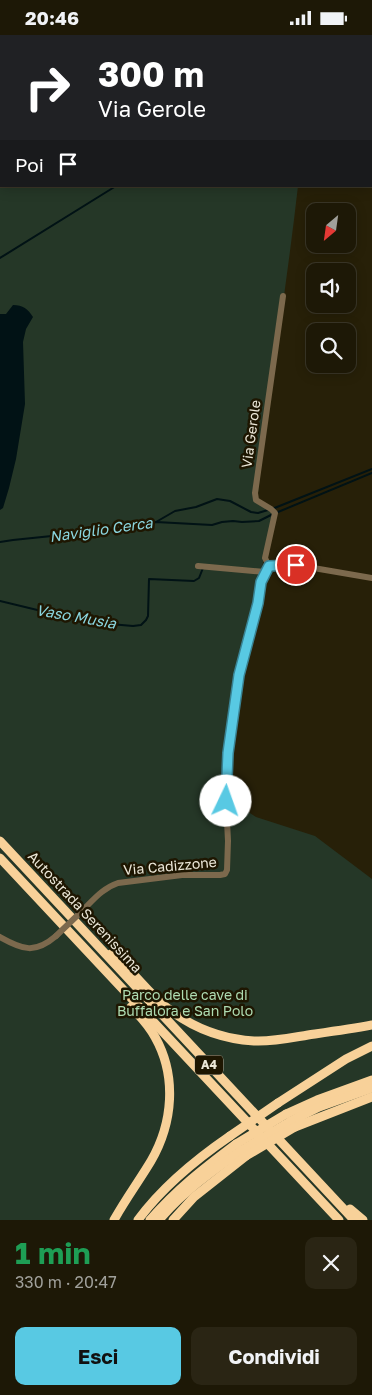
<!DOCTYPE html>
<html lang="it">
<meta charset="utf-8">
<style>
:root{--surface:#1d1806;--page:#2a2514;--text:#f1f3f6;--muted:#a0a09b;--line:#3b3728;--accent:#58c9e3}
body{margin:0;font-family:"Golos Text",sans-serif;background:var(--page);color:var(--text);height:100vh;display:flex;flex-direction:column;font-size:19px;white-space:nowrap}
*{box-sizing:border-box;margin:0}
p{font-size:16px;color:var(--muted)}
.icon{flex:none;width:28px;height:28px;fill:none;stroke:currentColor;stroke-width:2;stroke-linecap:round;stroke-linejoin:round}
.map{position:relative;height:1185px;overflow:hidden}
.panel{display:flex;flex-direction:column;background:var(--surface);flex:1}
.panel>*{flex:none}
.banner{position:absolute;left:0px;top:0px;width:372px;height:152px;box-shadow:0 2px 12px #0003,0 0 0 1px var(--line);background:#202124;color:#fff;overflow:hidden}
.needle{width:32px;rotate:209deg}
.controls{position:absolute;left:306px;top:168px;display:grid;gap:10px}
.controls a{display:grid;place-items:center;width:50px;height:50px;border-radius:10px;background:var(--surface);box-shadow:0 2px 12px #0003,0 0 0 1px var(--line);font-size:25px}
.pin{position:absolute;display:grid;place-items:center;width:42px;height:42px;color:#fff;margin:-21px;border:2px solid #fff;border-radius:50%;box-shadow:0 1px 5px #0007}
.me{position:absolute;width:55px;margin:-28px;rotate:3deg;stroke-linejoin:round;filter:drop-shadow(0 0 4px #0008)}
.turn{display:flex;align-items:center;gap:18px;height:105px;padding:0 15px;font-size:22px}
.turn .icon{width:65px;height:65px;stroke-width:2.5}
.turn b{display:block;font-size:35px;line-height:42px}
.then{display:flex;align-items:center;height:48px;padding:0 15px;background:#0003;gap:10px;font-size:19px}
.round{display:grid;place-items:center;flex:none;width:52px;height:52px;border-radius:10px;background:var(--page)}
.overview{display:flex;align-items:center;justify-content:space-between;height:85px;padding:0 15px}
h1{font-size:30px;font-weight:700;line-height:38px;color:#1e9e55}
.button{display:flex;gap:10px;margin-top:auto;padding:10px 15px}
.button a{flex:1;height:58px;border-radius:10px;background:var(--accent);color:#111;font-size:20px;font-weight:700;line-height:58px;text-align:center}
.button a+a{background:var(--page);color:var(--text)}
.status{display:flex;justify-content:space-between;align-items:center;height:35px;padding:0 25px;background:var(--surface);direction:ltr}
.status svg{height:14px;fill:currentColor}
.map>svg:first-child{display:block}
</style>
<div class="status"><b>20:46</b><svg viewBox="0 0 49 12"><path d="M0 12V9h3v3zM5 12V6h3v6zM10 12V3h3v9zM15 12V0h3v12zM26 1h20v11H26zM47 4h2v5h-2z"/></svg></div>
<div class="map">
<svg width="372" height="1185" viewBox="0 0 372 1185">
<rect width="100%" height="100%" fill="#272008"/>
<path fill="#253727" d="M0,0H314V1H1V151H298C286,256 269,361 257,466L273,476L274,483L234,646L227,763L256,782L315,801L372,844V1185H0Z"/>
<path fill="#011215" d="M13,270C23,270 28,274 33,282L26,294L23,307L25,369L16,424L9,453L3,473L0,475V279H6Z"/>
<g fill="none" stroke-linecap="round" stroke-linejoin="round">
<g stroke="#011215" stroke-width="2">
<polyline points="306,1 306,0"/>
<polyline points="0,223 116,151"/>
<polyline points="272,474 372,434"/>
<polyline points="278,477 372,438"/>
<polyline points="156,487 175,476 196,472 217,464 230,466 251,477 258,478 268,475"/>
<polyline points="0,507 13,505 139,492 156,487 212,490 222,487 233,486 242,487 259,486 273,479"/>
<polyline points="0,566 87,587 133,591 141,590 146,585 148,581 149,544 194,546 199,543 203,533"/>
</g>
<g stroke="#7c694d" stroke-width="6">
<polyline points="198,531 265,537"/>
<polyline points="269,531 265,523 275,478 271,474 256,465 255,458 283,261"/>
<path d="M83,875C94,864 103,853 118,848L182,840H220L225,839L227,835L228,806L226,766L229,718L239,640L258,568L261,547L269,531L285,530H296L372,543"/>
<path d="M0,902C23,915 35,919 56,901"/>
</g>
<g stroke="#f8d199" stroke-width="9">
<polyline points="0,806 354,1185"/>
<polyline points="0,823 339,1185"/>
<path d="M111,919C132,934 146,956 166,972C191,992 222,1004 254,1006C272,1007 290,1003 308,1000C329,997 351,994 372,990"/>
<polyline points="278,1068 346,1024 372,1011"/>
<polyline points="286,1079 317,1065 372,1045"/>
<polyline points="291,1086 319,1072 372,1053"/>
<polyline points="295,1092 372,1062"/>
<polyline points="350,1174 363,1185"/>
<path d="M114,1185C125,1165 139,1146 151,1126C173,1088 177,1041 155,1002C149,991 140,981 131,972"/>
<path d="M138,1185C163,1151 195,1125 230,1101"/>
<path d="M150,1185C177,1154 204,1133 236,1109"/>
<path d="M159,1185C183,1157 212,1136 242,1115"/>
<polyline points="173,1185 194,1162 246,1121"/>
</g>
<polyline stroke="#7c694d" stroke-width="6" points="56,901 83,875"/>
<g stroke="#f8d199" stroke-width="9">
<polyline points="230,1101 278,1068"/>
<polyline points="236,1109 286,1079"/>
<polyline points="242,1115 291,1086"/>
<polyline points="246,1121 295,1092"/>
</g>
</g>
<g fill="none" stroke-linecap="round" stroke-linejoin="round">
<g stroke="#398394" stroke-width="12">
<polyline id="route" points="226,766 228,718 239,640 258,568 261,547 269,531 296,530"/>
</g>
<use href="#route" stroke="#58c9e3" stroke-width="9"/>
</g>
<g text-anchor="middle" stroke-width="5" stroke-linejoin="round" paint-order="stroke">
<rect fill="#1e1601" stroke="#aea898" stroke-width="1" x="195" y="1020.5" width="28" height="19" rx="4"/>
<g font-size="12" font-weight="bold" fill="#ebe7d8">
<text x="209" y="1034">A4</text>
</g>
<g font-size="14" fill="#ebe7d8" stroke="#1e1601">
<text transform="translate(251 399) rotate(-82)" y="5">Via Gerole</text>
<text transform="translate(170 831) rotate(-5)" y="5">Via Cadizzone</text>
<text transform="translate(85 877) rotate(47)" y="5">Autostrada Serenissima</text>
</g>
<g font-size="14" fill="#aedcb2" stroke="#1e1601">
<text x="185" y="965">Parco delle cave di<tspan x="185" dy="16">Buffalora e San Polo</tspan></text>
</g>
<g font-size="15" font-style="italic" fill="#8ad5de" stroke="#1e1601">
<text transform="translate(101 495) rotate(-8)" y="5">Naviglio Cerca</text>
<text transform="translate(76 582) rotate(10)" y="5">Vaso Musia</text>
</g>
</g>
</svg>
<div class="controls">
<a><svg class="needle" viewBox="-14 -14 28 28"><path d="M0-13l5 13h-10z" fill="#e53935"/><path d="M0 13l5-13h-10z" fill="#a0a09b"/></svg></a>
<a><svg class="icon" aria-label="sound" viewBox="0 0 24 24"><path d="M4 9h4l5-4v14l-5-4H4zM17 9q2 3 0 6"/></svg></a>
<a><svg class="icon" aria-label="search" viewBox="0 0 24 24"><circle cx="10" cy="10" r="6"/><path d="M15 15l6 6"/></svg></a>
</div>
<div class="pin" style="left:296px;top:530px;background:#d93025"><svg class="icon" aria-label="arrive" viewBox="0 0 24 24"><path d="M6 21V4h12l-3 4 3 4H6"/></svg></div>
<svg class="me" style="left:226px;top:766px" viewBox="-20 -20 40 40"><circle r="19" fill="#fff"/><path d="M0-13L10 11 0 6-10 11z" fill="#58c9e3"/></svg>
<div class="banner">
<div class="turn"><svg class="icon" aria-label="right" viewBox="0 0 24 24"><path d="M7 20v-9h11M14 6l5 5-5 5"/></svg><div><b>300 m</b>Via Gerole</div></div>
<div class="then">Poi<svg class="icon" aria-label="arrive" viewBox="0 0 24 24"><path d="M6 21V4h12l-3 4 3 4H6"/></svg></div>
</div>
</div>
<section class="panel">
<div class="overview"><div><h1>1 min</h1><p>330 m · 20:47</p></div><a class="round"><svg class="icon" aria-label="close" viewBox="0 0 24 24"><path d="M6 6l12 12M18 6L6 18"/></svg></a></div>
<div class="button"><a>Esci</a><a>Condividi</a></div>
</section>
